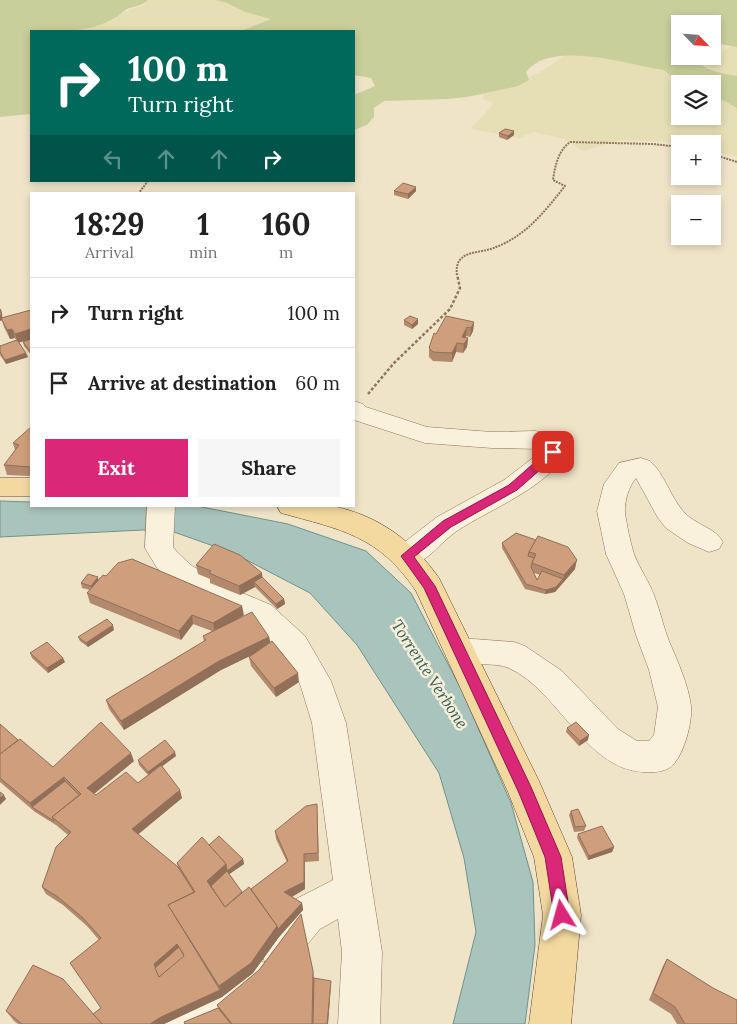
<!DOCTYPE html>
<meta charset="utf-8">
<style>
:root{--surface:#fff;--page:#f6f6f6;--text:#222;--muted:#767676;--line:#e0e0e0;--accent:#db2777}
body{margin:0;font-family:Lora,serif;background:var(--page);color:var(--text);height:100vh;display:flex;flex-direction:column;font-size:19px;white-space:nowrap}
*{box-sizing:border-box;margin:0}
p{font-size:16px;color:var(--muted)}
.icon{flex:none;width:28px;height:28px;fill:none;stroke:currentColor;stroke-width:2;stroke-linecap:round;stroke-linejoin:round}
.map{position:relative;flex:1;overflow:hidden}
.side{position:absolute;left:30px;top:192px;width:325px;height:315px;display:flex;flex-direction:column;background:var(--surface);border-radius:0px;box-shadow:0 2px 8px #0003}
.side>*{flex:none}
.guide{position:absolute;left:30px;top:30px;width:325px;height:152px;border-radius:0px;box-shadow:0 2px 8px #0003;background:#00695c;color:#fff;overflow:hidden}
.needle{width:32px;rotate:115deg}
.buttons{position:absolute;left:671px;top:15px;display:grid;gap:10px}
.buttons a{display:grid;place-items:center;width:50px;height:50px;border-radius:0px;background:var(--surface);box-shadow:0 2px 8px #0003;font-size:25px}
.pin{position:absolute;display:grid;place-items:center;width:42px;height:42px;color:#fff;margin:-21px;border-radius:10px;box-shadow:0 2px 8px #0006}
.me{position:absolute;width:55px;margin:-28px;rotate:352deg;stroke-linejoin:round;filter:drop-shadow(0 0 4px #0008)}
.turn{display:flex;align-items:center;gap:18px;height:105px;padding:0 15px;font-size:22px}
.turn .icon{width:65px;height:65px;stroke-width:2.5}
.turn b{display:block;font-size:35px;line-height:42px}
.lanes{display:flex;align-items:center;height:48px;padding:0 15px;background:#0003;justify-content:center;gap:25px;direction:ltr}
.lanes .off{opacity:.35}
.eta{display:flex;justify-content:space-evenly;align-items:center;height:85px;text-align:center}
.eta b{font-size:30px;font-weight:700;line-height:35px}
.cta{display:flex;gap:10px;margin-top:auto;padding:10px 15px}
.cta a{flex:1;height:58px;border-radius:0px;background:var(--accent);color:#fff;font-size:20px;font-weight:700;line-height:58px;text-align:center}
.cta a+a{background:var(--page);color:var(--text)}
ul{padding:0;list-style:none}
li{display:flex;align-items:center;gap:15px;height:70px;padding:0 15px;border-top:1px solid var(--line)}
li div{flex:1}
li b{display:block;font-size:19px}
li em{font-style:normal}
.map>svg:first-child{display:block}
</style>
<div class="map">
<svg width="737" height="1024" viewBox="0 0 737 1024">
<rect width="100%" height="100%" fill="#f0e4c8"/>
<g fill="#e6deb5" fill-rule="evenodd">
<polygon points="148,0 215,0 227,3 245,12 272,19 241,31 70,31 112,20 119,14 145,4"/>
<path d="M737,41V157L713,151L712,144H680L668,142L620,140L583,151L564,139L534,132L519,138L471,129L494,103L483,99L485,88L513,85L544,70L566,55L593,51L649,63L719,55ZM680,84H712V116H680Z"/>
</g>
<g fill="#c9cf9b">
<path d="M0,0H148C142,6 134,6 127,9C122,12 117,17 111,20C87,33 58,31 31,31V114L0,117Z"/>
<path d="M215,0H737V47L713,43L712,24H680V56H691C700,69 722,74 737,76V108L721,99L713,97L712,84H680V94L672,86L673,78L664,70C629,65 551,39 526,72L529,80L518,86L467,97L448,99L384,101L374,108V117L367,125L354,130V95L375,86L371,78L354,75V31H241L271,19L245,12L227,3Z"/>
</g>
<polygon fill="#a9c4bc" stroke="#6f938a" points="0,501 31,502 31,506 197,506 288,524 366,551 411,593 461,689 511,803 533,882 535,945 525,1024 453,1024 476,932 464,858 439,773 357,645 310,593 233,553 174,532 143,530 0,537"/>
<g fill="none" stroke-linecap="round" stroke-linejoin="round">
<g stroke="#8d765c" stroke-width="1">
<g id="minor">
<path d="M354,401L363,404L366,407L427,427L492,432L535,431L551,434L560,436L568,446C556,485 489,509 457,531C443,540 431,558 415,564C408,567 404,566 397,564L393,556L397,548L437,517L504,480L538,454L541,449L492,448L425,443L354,420Z"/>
<path d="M641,458L650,461L655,466C668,482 673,503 688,516C700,526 716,529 723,542L719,549L709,552L688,543L666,528L658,518L636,478C629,486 624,502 625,513C627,526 630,541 634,554C639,568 649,581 654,595C660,610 663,626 669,641C678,662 688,684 691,706C693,721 683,760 669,768C661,773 652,772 643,772C585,769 559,691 509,668C496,662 467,666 449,660L444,651L449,642L460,638L514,642L525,646L562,671L618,729L637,741H649L654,735L658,707L649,670L636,635L624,594L606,554L597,511L604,484L619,463Z"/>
<polygon points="147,506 175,506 173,547 177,552 192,566 240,592 271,605 305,636 331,681 346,723 382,952 380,1024 338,1024 342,952 338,919 320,929 293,962 279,968 265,962 259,948 265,934 292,901 333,880 312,723 300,684 283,654 249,621 218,608 172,582 157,568 145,548"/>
<polygon points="251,957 265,963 271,977 265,991 247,1010 220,1024 157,1024 163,1009 217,980 237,963"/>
</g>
</g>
<g stroke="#5b4430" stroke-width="1">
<g id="major">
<rect x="0" y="478" width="31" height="18"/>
<path d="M277,506C295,506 315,503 332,506C378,515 413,541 439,578L539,781L572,857L581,915L571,1024H529L543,915L534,857L508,792L416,591C378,535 342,530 281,513Z"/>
</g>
</g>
<g stroke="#8d765c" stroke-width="2" stroke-dasharray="2 1" stroke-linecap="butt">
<polyline points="712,154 737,162"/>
<polyline points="138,194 148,181"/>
<path d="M457,275C456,269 457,261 463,257C471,251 486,252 496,247C527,235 545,211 565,186L553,180C555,166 558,151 570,142L653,144L680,147"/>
</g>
<polyline stroke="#8d765c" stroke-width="2.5" stroke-dasharray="3 2" stroke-linecap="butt" points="368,394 394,363 450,309 460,288 457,274"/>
<use href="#minor" fill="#faf1dc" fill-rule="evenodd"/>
<use href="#major" fill="#f3d9a0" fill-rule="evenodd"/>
</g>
<g fill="#b2896c" fill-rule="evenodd">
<polygon points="514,131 514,135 507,140 499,137 499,133"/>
<polygon points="416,187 416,191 408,199 394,195 394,191"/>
<polygon points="31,310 31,355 24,346 23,342 28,340 19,342 28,357 6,364 0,355 0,346 16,340 15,338 10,339 4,327 2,320 3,318"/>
<polygon points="404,320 418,324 412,329 404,325"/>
<polygon points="474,322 473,331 470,337 466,336 466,337 468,338 467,347 463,353 456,352 452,362 433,361 429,357 429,348 436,334"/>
<polygon points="31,427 31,476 7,475 4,465 15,450 13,443"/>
<path d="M516,533L575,569L555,592L545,594L525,589L502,548V543ZM534,573L540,575L537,580Z"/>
<polygon points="196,565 262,573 262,577 284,599 285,604 277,609 255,587 240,595 210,583 210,579 198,574"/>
<polygon points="99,580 244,615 234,621 269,637 270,642 299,682 276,697 251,666 249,657 253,654 221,670 124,730 109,709 106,700 204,642 203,636 212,631 193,624 181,640 90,603 87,593 90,590 82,588 81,583"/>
<polygon points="114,630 88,647 80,641 78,637"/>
<polygon points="30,653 65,662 48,673 32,658"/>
<polygon points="0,724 18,740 53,767 134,761 94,794 96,795 138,783 148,775 139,765 138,760 176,756 162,766 182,798 138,834 178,867 177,863 209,845 243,859 244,864 229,874 242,892 251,889 287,862 276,839 275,831 317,804 319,861 305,862 305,889 292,897 302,903 303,910 279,937 253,973 222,997 164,1024 18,1024 14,1021 6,1011 93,1014 101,1008 70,963 99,940 87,926 63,905 46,894 42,887 68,835 56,825 35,812 0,782"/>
<polygon points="567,728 588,740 579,746 566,732"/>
<polygon points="571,811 586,826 584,831 574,832 569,815"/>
<polygon points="578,834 614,847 612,852 588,860 577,838"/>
<polygon points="667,959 713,988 737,1024 677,1024 671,1014 649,1000 663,966"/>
<polygon points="313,971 314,978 331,985 328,1024 184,1024 184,1022 218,1008 217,1005"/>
</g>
<g fill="#916f58">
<polygon points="514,131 514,135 507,140 508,136"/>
<polygon points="416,187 416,191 408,199 408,194"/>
<polygon points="1,309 3,320 0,321 0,316"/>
<polygon points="418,319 418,324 412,329 412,325"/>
<polygon points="474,322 473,331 470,337 471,328"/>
<polygon points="467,327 466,336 462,344 462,337"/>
<polygon points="12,329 15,338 10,339 7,330"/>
<polygon points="31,329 31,339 18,343 15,334"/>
<polygon points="468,338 467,347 463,353 464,344"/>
<polygon points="457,343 456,352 452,362 452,353"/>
<polygon points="26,353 28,357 6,364 5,360"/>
<polygon points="577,560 575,569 562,584 564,575"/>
<polygon points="262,573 263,582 254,582 255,587 240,595 239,586"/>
<polygon points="98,577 99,582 93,591 91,586"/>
<polygon points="563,579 562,584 555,592 545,594 546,590"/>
<polygon points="284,599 285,604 277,609 276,604"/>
<polygon points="242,606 244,615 215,632 213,623"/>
<polygon points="192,615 193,624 181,640 179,631"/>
<polygon points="113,625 114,630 88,647 86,643"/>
<polygon points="269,637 271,646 221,670 124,730 121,721 219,661"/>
<polygon points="63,658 65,662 48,673 47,668"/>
<polygon points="298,673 299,682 276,697 274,688"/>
<polygon points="589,735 588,740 579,746 580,741"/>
<polygon points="175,752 176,756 149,776 148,772"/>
<polygon points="131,753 134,761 90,797 87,788"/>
<polygon points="64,777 67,786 32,807 30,803"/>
<polygon points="180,790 182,798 135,837 132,829"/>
<polygon points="4,795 6,799 0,805 0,798"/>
<polygon points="614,847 612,852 588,860 589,856"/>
<polygon points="304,854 305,889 286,900 284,892"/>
<polygon points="243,859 244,864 228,875 211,891 207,881 226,864"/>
<polygon points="302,903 303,910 279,937 253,973 222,997 164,1024 150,1024 161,1017 220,990 219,986 277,926"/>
<polygon points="177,944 180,951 157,971 154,964"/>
<polygon points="331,981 328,1024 327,1024"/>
</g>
<g fill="#cf9f7d" stroke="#916f58" fill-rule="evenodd">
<polygon points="505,129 514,131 508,136 499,133"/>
<polygon points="403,183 416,187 408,194 394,191"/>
<polygon points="0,309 2,315 0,316"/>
<polygon points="31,310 31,329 15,334 12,329 7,330 1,318"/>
<polygon points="410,316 418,319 412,325 404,320"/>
<polygon points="446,316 474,322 471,328 467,327 462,337 468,338 464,344 457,343 452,353 433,352 429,348 434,333 436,334"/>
<polygon points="31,339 31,352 23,342"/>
<polygon points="17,340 26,353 5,360 0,352 0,346"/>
<polygon points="31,427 31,467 4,465 19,445 13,443"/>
<polygon points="516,533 536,540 529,552 528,556 534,558 532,563 531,567 537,580 542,571 563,579 556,587 546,590 526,584 502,543"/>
<polygon points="538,536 568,547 577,560 564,575 532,563 536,554 529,552"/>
<polygon points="214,544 240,555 262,573 239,586 209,573 211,571 196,565"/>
<polygon points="132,559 242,606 213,623 192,615 179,631 87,593 103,575 106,576 118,563"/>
<polygon points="88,574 98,577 91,586 81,583"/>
<polygon points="262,577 284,599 276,604 254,582"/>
<polygon points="252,612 269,637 219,661 121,721 106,700 206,640 203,636"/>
<polygon points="107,619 113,625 86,643 78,637"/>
<polygon points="272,641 298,673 274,688 249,657"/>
<polygon points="47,642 63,658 47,668 30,653"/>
<path d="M101,722L131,753L87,788L96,795L126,772L138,783L161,765L180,790L132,829L178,867L194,892L168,905L170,908L220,990L161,1017L150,1024H102L93,1014L101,1008L70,963L101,938L83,918L58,897L42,887L56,847L71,832L52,817L81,794L64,777L30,803L0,778V754L20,739L53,767ZM177,944L184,955L159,977L154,964Z"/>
<polygon points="576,722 589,735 580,741 567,728"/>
<polygon points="0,724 18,740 0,754"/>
<polygon points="165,740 175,752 148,772 138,760"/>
<polygon points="65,781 79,795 52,817 54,821 32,807"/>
<polygon points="0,792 4,795 0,798"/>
<polygon points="317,804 318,853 304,854 304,882 284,892 302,903 278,929 277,926 251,889 288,861 275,831 306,806"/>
<polygon points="578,809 586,826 575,827 571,811"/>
<polygon points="602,826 614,847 589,856 578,834"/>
<polygon points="219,836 243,859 227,871 226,864 209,845"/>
<polygon points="202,837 226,864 207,881 225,907 249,887 277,926 251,963 219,986 168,905 195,892 177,863"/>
<polygon points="227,871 242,892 225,907 211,886"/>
<polygon points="301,914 313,971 312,1024 232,1024 217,1005 259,970"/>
<polygon points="179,947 184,956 159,977 155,968"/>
<polygon points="667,959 713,988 737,1000 737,1024 685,1024 675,1007 653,993"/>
<polygon points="33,965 63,979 102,1024 22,1024 6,1011"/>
<polygon points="314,978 331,981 327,1024 313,1024"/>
<polygon points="218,1008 231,1024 185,1024 184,1022"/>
</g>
<polygon fill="#db2777" stroke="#8e194d" points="553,448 559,452 557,455 517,490 451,527 414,557 435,586 531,787 561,857 570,915 567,921 562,923 556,921 554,915 545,857 519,793 424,588 401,556 443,521 509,485 550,449"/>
<g text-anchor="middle" stroke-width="5" stroke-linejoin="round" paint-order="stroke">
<g font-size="16" font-style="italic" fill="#2f5d5a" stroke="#f7eed8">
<text transform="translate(430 674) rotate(57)" y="6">Torrente Verbone</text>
</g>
</g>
</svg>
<div class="buttons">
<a><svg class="needle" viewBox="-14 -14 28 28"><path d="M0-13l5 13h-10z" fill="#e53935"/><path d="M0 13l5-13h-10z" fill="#767676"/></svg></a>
<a><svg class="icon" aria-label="layers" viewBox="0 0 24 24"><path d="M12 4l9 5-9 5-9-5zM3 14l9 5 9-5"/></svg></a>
<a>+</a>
<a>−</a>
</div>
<div class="pin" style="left:553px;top:452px;background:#d93025"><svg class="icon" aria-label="arrive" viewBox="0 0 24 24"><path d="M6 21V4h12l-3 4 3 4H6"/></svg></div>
<svg class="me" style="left:562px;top:915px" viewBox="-20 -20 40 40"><path d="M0-17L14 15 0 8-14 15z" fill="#db2777" stroke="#fff" stroke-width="4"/></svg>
<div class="guide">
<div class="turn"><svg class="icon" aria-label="right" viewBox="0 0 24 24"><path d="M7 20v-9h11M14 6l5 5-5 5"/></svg><div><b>100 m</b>Turn right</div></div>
<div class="lanes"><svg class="icon off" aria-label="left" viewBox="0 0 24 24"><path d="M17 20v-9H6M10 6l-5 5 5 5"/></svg><svg class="icon off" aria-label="ahead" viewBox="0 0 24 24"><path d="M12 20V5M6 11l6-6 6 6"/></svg><svg class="icon off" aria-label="ahead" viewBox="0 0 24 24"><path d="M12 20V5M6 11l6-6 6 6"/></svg><svg class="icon" aria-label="right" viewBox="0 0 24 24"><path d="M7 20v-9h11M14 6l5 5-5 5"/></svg></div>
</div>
<section class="side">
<div class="eta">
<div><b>18:29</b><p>Arrival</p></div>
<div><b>1</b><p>min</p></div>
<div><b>160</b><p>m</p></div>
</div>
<ul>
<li><svg class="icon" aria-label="right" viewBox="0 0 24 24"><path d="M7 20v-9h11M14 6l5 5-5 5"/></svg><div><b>Turn right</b></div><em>100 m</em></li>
<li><svg class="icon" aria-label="arrive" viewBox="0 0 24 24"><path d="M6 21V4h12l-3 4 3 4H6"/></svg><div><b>Arrive at destination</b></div><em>60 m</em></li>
</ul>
<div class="cta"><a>Exit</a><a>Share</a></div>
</section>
</div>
